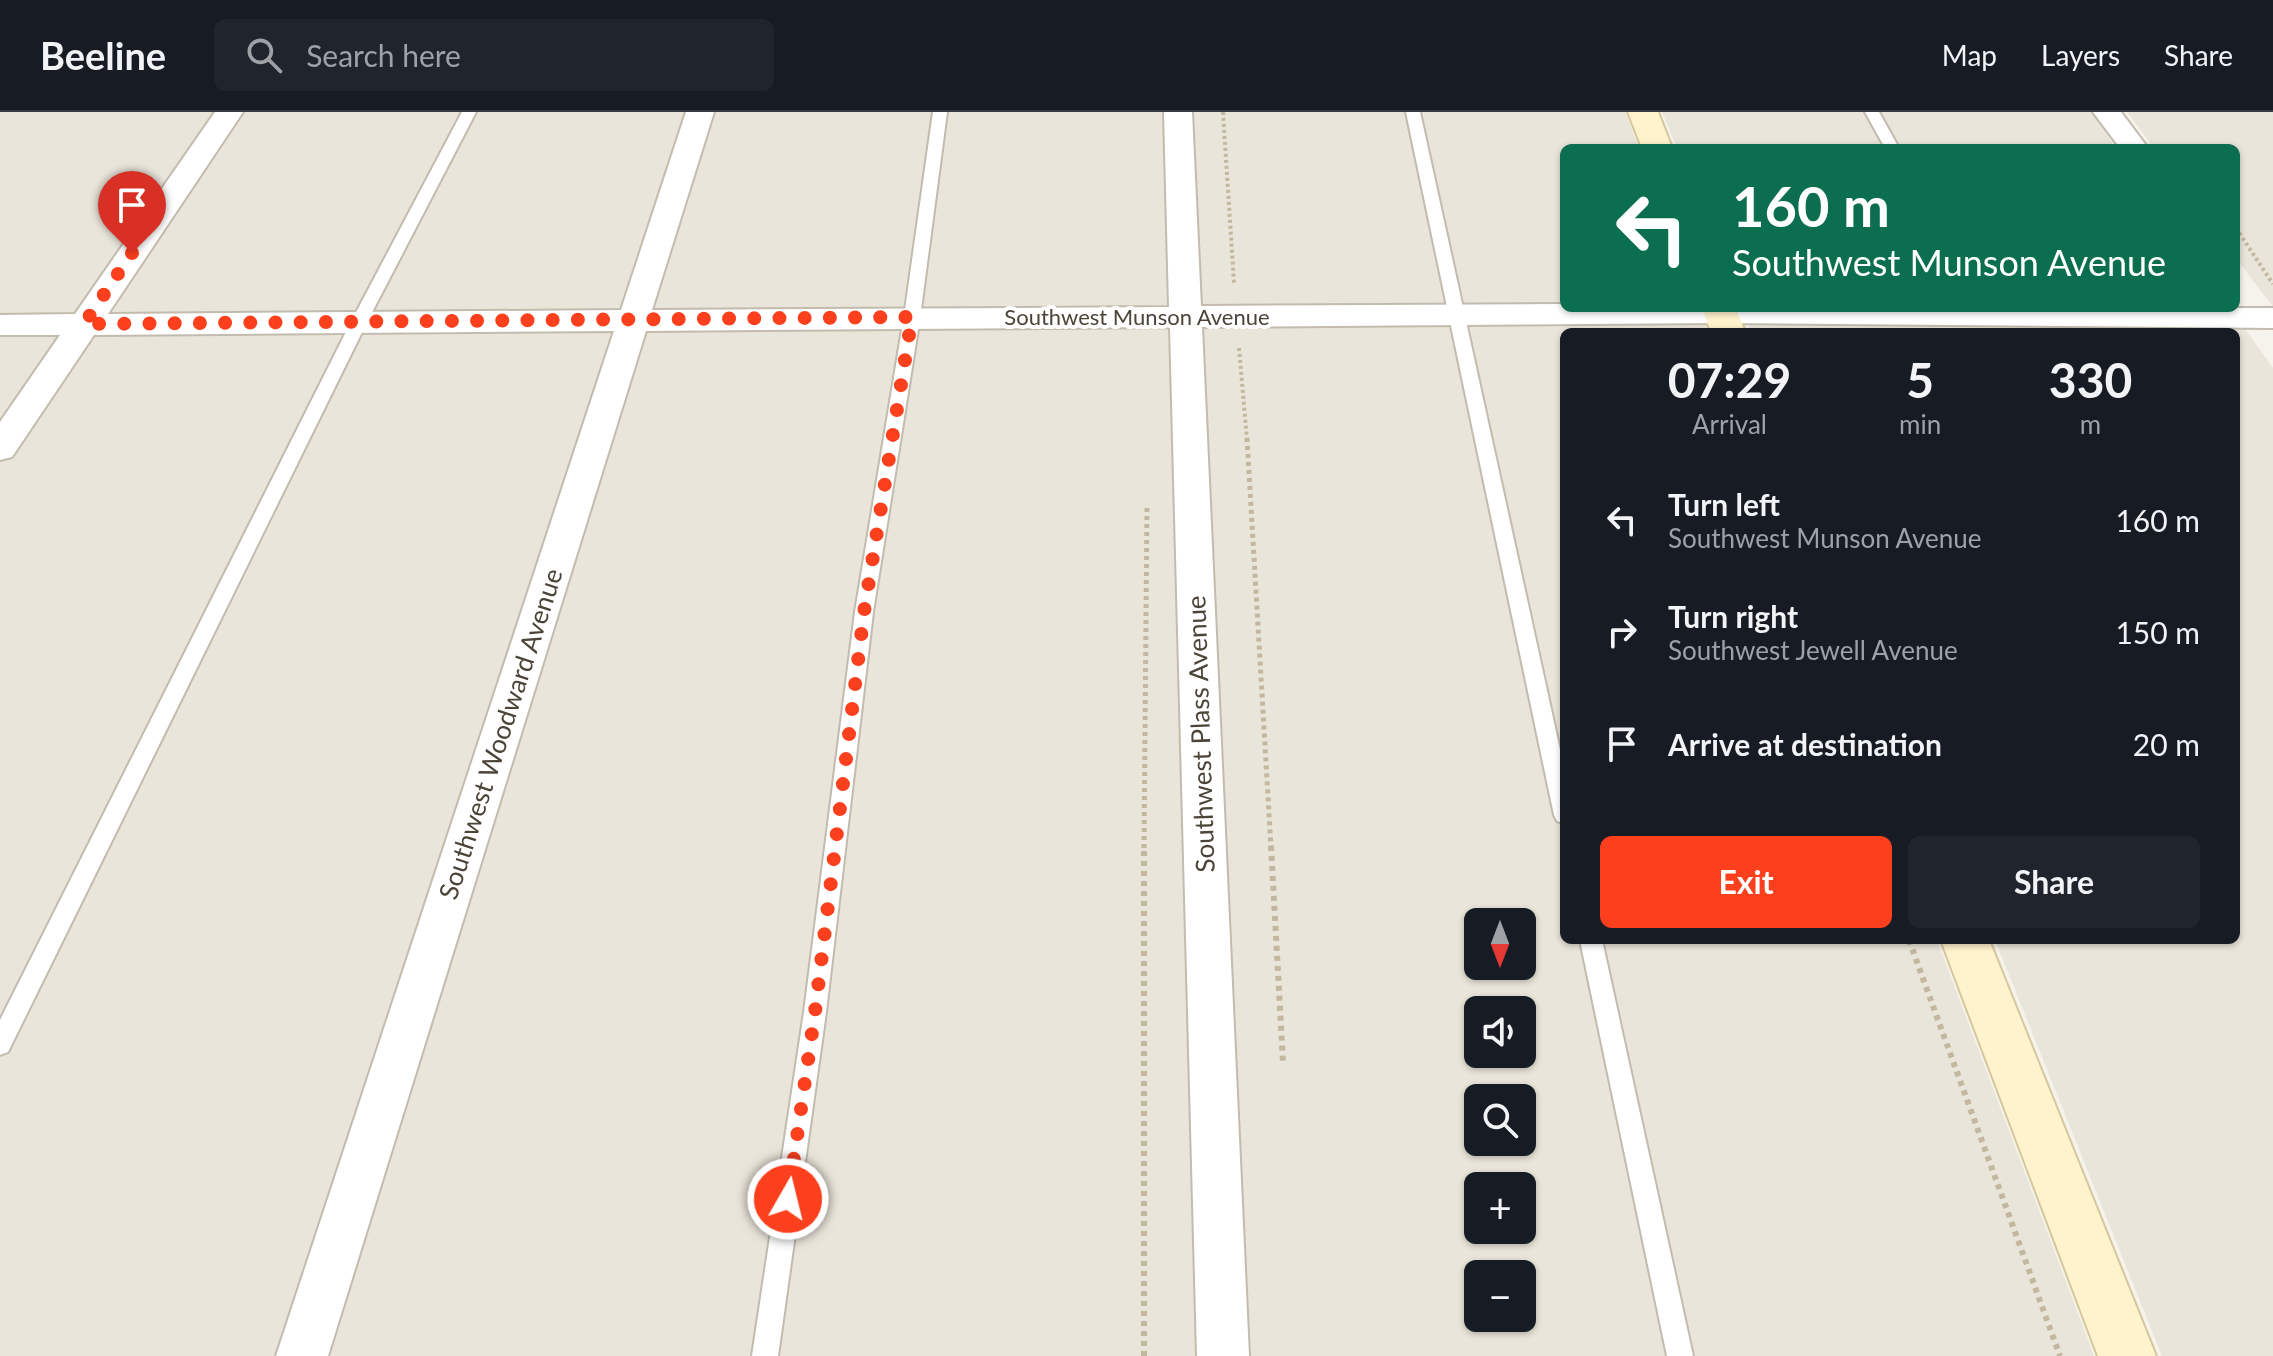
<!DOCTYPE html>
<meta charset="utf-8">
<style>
:root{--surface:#171b24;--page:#20242c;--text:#f1f3f6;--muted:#9ea1a6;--line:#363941;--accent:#fc3f1d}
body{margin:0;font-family:Lato,sans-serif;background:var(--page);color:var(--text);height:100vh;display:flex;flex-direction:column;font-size:30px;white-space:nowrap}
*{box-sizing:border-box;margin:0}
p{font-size:26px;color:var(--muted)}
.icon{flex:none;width:44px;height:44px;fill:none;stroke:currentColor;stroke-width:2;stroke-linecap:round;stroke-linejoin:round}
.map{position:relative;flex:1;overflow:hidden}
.panel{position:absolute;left:1560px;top:216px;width:680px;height:616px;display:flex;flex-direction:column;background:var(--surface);border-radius:12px;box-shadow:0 2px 6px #0004}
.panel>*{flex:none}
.banner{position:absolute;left:1560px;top:32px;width:680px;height:168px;border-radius:12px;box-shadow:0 2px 6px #0004;background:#0b6e4f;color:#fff;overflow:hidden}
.needle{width:52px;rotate:180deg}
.tools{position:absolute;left:1464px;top:796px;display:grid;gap:16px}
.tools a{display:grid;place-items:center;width:72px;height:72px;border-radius:12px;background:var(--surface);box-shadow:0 2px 6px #0004;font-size:40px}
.pin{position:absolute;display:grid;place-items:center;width:68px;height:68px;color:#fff;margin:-82px -34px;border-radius:50% 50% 50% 0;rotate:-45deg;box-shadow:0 0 8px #0007}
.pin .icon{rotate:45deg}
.me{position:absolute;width:88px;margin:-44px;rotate:8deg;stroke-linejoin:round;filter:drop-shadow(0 0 6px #0008)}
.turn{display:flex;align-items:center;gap:28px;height:168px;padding:0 40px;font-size:36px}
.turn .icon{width:104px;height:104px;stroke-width:2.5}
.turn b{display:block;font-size:56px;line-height:68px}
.eta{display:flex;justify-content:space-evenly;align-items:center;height:136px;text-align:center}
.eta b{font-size:48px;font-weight:700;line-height:56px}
.button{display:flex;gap:16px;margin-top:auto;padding:16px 40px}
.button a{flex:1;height:92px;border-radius:12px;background:var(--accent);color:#fff;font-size:32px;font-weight:700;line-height:92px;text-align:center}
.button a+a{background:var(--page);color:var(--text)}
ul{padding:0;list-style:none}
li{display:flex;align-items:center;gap:24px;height:112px;padding:0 40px}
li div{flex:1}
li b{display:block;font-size:30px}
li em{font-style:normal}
header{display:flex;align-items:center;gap:48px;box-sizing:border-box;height:112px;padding:0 40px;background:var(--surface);border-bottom:2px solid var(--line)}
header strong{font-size:38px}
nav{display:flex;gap:44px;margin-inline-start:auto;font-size:28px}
.search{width:560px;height:72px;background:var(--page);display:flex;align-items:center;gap:20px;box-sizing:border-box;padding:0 28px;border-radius:12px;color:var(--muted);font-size:30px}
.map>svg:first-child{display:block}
</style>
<header>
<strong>Beeline</strong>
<div class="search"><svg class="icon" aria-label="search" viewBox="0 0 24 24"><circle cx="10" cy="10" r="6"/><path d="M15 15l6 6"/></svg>Search here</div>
<nav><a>Map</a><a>Layers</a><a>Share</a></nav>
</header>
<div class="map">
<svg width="2273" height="1244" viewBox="0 0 2273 1244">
<rect width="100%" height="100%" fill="#f6f3ec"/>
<g fill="#eae5da" fill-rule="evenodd">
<path d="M0,0H1625L1639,36H1564V196H1699L1708,220H1564V828H1937L2094,1244H0ZM1478,810H1522V854H1478ZM1478,898H1522V942H1478ZM1478,986H1522V1030H1478ZM1478,1074H1522V1118H1478ZM1478,1162H1522V1206H1478Z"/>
<polygon points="1662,0 2091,0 2116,36 1677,36"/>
<polygon points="2127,0 2273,0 2273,195 2236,146 2236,36 2154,36"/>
<polygon points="1741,196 2230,196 2273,256 2273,1244 2162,1244 1995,828 2236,828 2236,220 1751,220"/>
</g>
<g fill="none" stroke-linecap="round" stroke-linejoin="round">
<g stroke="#c2bbae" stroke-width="4">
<g id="lane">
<polygon points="462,0 476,0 367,210 8,940 0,943 0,908 351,210"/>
<polygon points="933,0 947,0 920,205 873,500 826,900 778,1244 752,1244 804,900 855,500 904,205"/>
<polygon points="1406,0 1420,0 1564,656 1564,712 1557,709 1554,703"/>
<polygon points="1865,0 1879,0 1899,36 1885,36"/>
<polygon points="1580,828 1602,828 1693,1244 1667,1244"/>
</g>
</g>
<g stroke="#c2bbae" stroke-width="4">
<g id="street">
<polygon points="215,0 243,0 108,202 621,198 686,0 714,0 652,198 1169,195 1164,0 1192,0 1201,194 1564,192 1564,196 2273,196 2273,216 1721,211 1202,215 1249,1244 1197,1244 1170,215 646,219 328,1244 276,1244 614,219 94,223 12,345 0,348 0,310 60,223 0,223 0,203 75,202"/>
<polygon points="2093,0 2121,0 2148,36 2120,36"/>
</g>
</g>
<g stroke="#d6c79b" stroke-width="4">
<g id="secondary">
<polygon points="1628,0 1658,0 1672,36 1642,36"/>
<polygon points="1702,196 1736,196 1745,220 1711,220"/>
<polygon points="1941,828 1989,828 2156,1244 2098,1244"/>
</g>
</g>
<g stroke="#c4b79f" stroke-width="4" stroke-dasharray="3 3" stroke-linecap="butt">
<polyline points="1223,0 1234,171"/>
<polyline points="2236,116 2273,172"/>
<polyline points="1239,236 1247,328"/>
</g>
<g stroke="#c4b79f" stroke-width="5" stroke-dasharray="4 4" stroke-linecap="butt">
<polyline points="1247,326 1271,736"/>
<polyline points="1144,736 1147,393"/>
</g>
<g stroke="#c4b79f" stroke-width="6" stroke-dasharray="5 5" stroke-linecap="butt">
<polyline points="1271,734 1283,950"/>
<polyline points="1909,828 2060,1244"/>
<polyline points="1144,1244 1144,734"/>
</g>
<use href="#lane" fill="#fff" fill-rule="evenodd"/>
<use href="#street" fill="#fff" fill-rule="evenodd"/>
<use href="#secondary" fill="#fff3cd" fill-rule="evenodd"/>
</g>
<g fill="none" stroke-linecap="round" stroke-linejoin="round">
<polyline stroke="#fc3f1d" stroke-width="14" stroke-dasharray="0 25.2" points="132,141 84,212 912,205 864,500 815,900 788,1087"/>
</g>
<g text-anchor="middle" stroke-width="8" stroke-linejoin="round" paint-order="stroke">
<g font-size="22" fill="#4b4439" stroke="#fff">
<text x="1137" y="213">Southwest Munson Avenue</text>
</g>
<g font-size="26" fill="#4b4439" stroke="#fff">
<text transform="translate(501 622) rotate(-72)" y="9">Southwest Woodward Avenue</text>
<text transform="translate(1201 622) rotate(-92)" y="9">Southwest Plass Avenue</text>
</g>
</g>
</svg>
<div class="tools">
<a><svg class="needle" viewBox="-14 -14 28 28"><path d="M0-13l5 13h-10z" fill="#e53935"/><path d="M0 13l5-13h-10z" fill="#9ea1a6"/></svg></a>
<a><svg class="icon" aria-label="sound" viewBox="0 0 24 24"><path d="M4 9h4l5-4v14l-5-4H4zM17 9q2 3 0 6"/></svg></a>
<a><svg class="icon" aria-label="search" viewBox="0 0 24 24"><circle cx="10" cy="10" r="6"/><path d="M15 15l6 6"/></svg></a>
<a>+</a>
<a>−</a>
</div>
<div class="pin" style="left:132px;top:141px;background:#d93025"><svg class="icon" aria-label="arrive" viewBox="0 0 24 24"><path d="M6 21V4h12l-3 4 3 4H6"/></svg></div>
<svg class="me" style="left:788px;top:1087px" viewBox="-20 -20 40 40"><circle r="17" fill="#fc3f1d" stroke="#fff" stroke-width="3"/><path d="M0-11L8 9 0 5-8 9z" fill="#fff"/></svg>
<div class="banner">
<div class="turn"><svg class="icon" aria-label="left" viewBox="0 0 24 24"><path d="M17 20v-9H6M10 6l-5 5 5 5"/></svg><div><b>160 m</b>Southwest Munson Avenue</div></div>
</div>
<section class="panel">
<div class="eta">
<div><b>07:29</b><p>Arrival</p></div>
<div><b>5</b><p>min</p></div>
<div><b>330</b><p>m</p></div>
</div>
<ul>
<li><svg class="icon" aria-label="left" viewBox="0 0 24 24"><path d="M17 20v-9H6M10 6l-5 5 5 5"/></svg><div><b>Turn left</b><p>Southwest Munson Avenue</p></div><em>160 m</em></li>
<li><svg class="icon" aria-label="right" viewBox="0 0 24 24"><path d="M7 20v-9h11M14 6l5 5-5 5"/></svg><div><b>Turn right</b><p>Southwest Jewell Avenue</p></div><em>150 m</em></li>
<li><svg class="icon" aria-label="arrive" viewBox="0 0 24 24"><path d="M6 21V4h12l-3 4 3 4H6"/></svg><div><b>Arrive at destination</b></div><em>20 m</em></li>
</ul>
<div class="button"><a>Exit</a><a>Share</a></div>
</section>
</div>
